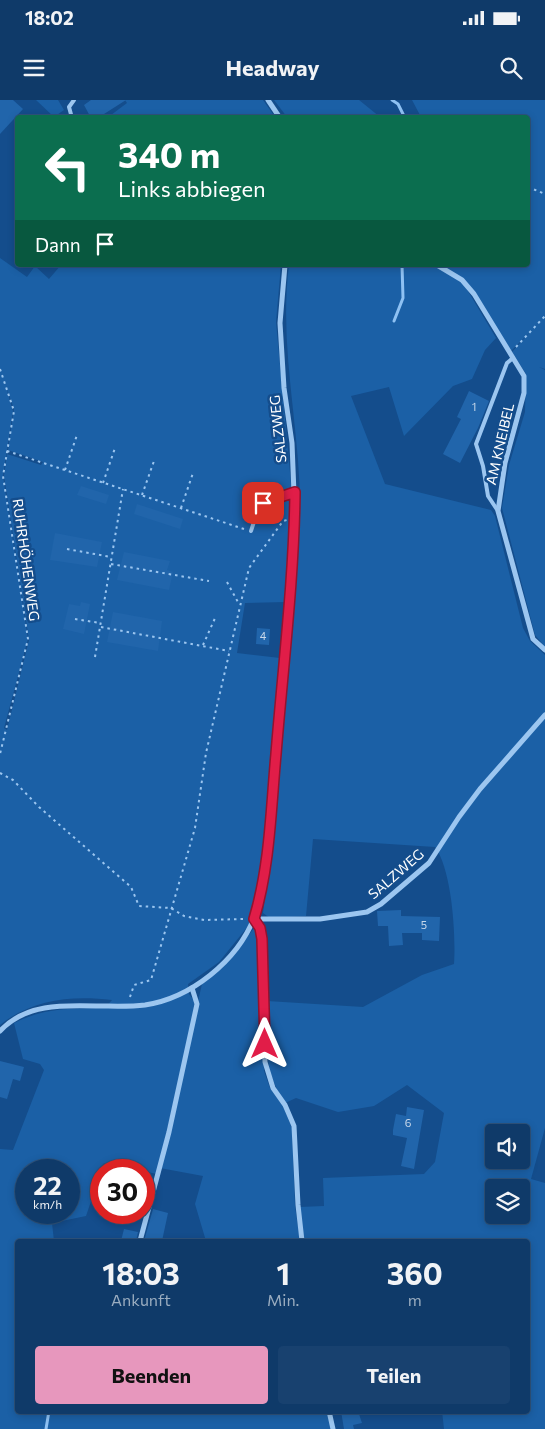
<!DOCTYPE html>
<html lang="de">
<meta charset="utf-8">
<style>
:root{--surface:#0f3a69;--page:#18416f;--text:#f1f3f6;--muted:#9badc0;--line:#2f547d;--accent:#e797bd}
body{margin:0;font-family:Commissioner,sans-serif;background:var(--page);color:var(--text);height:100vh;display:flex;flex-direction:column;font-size:19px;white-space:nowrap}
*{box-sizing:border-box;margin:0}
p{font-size:16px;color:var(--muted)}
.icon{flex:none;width:28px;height:28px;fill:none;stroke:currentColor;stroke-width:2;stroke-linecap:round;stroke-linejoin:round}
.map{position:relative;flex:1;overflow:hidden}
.details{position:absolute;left:15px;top:1139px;width:515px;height:175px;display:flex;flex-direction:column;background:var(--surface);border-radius:5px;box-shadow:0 2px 8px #0003,0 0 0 1px var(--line)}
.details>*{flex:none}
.banner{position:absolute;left:15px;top:15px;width:515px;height:152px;border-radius:5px;box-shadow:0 2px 8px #0003,0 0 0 1px var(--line);background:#0b6e4f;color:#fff;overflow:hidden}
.fabs{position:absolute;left:485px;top:1024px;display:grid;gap:10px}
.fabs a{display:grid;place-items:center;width:45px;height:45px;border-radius:5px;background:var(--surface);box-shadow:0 2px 8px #0003,0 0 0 1px var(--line);font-size:25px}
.speed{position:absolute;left:15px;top:1059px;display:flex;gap:10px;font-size:25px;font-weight:700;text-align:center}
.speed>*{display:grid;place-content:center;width:65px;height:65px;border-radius:50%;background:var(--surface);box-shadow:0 2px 8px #0003,0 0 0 1px var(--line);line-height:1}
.speed small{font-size:12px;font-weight:400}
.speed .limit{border:8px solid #d22;background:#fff;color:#111}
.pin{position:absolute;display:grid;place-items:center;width:42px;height:42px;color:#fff;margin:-21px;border-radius:10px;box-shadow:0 2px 8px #0006}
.me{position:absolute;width:55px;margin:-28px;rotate:0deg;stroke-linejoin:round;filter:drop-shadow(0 0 4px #0008)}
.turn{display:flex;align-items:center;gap:18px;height:105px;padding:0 20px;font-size:22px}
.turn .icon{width:65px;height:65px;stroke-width:2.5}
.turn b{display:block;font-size:35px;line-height:42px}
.then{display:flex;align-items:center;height:48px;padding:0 20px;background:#0003;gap:10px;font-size:19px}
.eta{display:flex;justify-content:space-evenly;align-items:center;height:85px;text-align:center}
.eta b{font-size:30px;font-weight:700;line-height:35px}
.primary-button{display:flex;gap:10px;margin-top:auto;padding:10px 20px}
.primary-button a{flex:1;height:58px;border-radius:5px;background:var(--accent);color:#111;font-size:20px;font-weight:700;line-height:58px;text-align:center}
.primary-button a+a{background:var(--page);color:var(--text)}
.status{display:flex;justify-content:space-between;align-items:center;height:35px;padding:0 25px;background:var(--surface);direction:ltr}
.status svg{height:14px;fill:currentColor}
header{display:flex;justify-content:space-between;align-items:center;height:65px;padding:0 20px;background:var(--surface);font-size:22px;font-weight:700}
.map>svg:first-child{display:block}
</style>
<div class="status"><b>18:02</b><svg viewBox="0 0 49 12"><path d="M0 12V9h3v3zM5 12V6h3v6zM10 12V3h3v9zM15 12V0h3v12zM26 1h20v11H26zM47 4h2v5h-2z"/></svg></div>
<header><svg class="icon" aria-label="menu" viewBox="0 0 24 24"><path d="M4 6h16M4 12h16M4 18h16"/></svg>Headway<svg class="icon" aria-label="search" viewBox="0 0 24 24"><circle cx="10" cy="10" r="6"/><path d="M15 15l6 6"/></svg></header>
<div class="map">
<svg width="545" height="1329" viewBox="0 0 545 1329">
<rect width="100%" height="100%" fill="#144d8c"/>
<g fill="#1b60a6" fill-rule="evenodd">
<polygon points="36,0 58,0 64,10 54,17"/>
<polygon points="125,0 263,0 275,17 107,18 127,3"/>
<polygon points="274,0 359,0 380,17 287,17"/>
<polygon points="412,0 545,0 545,269 539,267 545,270 545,547 535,535 502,408 509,365 525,312 526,274 512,252 532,230 511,251 469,185 442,165 528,165 528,18 421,17"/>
<path d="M0,158L27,177L35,166L49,179L61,165H281L276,222L292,394L286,502L245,503L237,553L280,558L271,690L258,802L253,820L219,862L188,884L189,894L196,903L157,1074L104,1063L86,1116L52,1123L54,1141H18V1311H327L331,1329H0V1049L13,1050L44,970L40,964L23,959L14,923C47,907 69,909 105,908L112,900C72,895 32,899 0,925ZM6,287L14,309L8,350L43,362L41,365L7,354L4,376L29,540L7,630L4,628L28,539L3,376L13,311ZM26,1070H69V1112H26Z"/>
<path d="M289,165H433L455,177L465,186L496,238L485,250L472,279L453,286L404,336L389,287L351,296L385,384L491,410L495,416L523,528L530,541L545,555V1028L531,1079L545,1083V1329H444L442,1311H528V1141H304L300,1107L324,1106L323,1078L424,1074L435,1062L444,1013L407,985L374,1006L338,1012L296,998L285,1003C262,969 267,941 267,901L363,907L422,875L454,864C456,835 452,770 435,747L313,739L306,816L270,818L263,813L277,693L300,418C302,333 278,251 289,165ZM494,1032H521V1060H494ZM494,1088H521V1115H494Z"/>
<polygon points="255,827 262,862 264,971 270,988 283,1006 292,1028 295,1106 300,1141 206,1141 195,1104 203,1076 160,1068 202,884 222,868"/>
</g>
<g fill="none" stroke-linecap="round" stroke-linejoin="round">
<g stroke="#8ec1f3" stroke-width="3">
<polyline points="392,0 398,4 405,18"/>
<polyline points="394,221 403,198 402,165"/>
<polyline points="46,1329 49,1311"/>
</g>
</g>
<g fill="#2165ab">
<polygon points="0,0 13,0 23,9 0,34"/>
<polygon points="91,0 126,0 104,14 106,18 91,18 84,5"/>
<polygon points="469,291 489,301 478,328 460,363 443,354 461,319 457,317"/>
<polygon points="81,386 109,395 106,404 77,395"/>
<polygon points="137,404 183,419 180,429 134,414"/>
<polygon points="55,433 102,442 97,467 50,460"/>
<polygon points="124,452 170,461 167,470 173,472 169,490 117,480"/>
<polygon points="81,502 90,504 84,534 63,529 69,504 80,506"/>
<polygon points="113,512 162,521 158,551 107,542"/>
<polygon points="257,528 270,529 269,545 256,544"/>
<polygon points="401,810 401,816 440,817 439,841 422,840 422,833 402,833 403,845 389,846 388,826 378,826 377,811"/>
<polygon points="0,961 24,967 20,981 13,979 7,999 0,997"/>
<polygon points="407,1007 424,1010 414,1069 401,1066 407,1038 393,1035 393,1030 396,1014 406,1016"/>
<polygon points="153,1109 168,1113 162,1141 144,1141"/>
<polygon points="124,1129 138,1132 136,1141 121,1141"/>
<polygon points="341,1311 358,1311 362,1323 353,1325 354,1329 344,1329"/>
</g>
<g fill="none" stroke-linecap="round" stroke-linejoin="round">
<g stroke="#9cc6f0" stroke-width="2" stroke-dasharray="2.5 4" stroke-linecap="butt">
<polyline points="528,87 545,94"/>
<polyline points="516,247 545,216"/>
<polyline points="0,269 14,311 3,376 28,539 0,654"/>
<polyline points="7,351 244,429"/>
<polyline points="65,370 77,335"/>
<polyline points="103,383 115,348"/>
<polyline points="142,395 154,361"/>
<polyline points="181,408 193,373"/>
<polyline points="67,449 111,457"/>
<polyline points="111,464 209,481"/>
<polyline points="227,482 239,504"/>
<polyline points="75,519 100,523"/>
<polyline points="101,527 229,551"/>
<polyline points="203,545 216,516"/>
<polyline points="95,557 123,389"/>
<polyline points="0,673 13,680 39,707 131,787 139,806 171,808 184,816 204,820 244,819"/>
<polyline points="130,897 134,885 151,880 195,728 206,653 249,468 283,421 287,420"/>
</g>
<g stroke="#9cc6f0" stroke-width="4">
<polyline points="72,18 69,7 74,0"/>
<polyline points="498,411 488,396 483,366 476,344 507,263 513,258"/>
<polyline points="251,431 259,406 274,398 295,392"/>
</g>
<g stroke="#9cc6f0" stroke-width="5">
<polyline points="268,0 280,18"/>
<polyline points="437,165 462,180 474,194 524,276 524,293 505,363 498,411 533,539 545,550"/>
<polyline points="253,819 320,819 367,812 381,804 429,763 459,717 480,689 545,615"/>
<polyline points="253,819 260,828 262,839 265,962 273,988 285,1005 294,1026 298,1105 302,1141"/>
<path d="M0,931C25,904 62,905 96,906C112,906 129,907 145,905C191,898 237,861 254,818C264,793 265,765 268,739L295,419L292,343L284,288L280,223L285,165"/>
<polyline points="140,1141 169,1032 197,904 192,888"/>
<polyline points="329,1311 333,1329"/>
</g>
</g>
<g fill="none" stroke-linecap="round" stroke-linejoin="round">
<g stroke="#92132f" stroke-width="12">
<path id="route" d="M263,403L295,392C294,479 283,567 276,654C271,708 270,766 254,819L260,828L262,839L265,944"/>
</g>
<use href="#route" stroke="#e11d48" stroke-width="9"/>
</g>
<g text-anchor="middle" stroke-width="5" stroke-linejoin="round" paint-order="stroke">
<g font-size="11" fill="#c8d8ea">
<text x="474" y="311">1</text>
<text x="263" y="540">4</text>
<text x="424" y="829">5</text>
<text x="408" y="1027">6</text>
</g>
<g font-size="14" fill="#fff" stroke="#144d8c">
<text transform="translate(278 329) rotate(-96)" y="5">SALZWEG</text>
<text transform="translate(500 344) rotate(-77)" y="5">AM KNEIBEL</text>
<text transform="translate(26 460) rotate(82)" y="5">RUHRHÖHENWEG</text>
<text transform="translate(396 774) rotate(-41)" y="5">SALZWEG</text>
</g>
</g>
</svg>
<div class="fabs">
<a><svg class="icon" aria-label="sound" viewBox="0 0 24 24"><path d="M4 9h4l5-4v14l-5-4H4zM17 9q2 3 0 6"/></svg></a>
<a><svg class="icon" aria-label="layers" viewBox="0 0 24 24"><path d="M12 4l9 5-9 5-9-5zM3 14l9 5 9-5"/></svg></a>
</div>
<div class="speed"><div>22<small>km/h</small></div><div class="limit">30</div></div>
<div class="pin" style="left:263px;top:403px;background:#d93025"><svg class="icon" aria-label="arrive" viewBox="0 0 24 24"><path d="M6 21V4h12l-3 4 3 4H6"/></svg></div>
<svg class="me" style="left:265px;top:944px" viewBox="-20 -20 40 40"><path d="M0-17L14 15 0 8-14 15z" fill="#e11d48" stroke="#fff" stroke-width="4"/></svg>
<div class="banner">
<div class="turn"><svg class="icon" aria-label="left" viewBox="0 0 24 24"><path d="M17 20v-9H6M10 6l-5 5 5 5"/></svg><div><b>340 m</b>Links abbiegen</div></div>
<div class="then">Dann<svg class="icon" aria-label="arrive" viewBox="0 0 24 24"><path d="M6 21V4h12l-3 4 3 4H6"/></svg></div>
</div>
<section class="details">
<div class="eta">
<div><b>18:03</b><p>Ankunft</p></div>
<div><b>1</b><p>Min.</p></div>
<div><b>360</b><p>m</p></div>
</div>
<div class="primary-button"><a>Beenden</a><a>Teilen</a></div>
</section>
</div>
